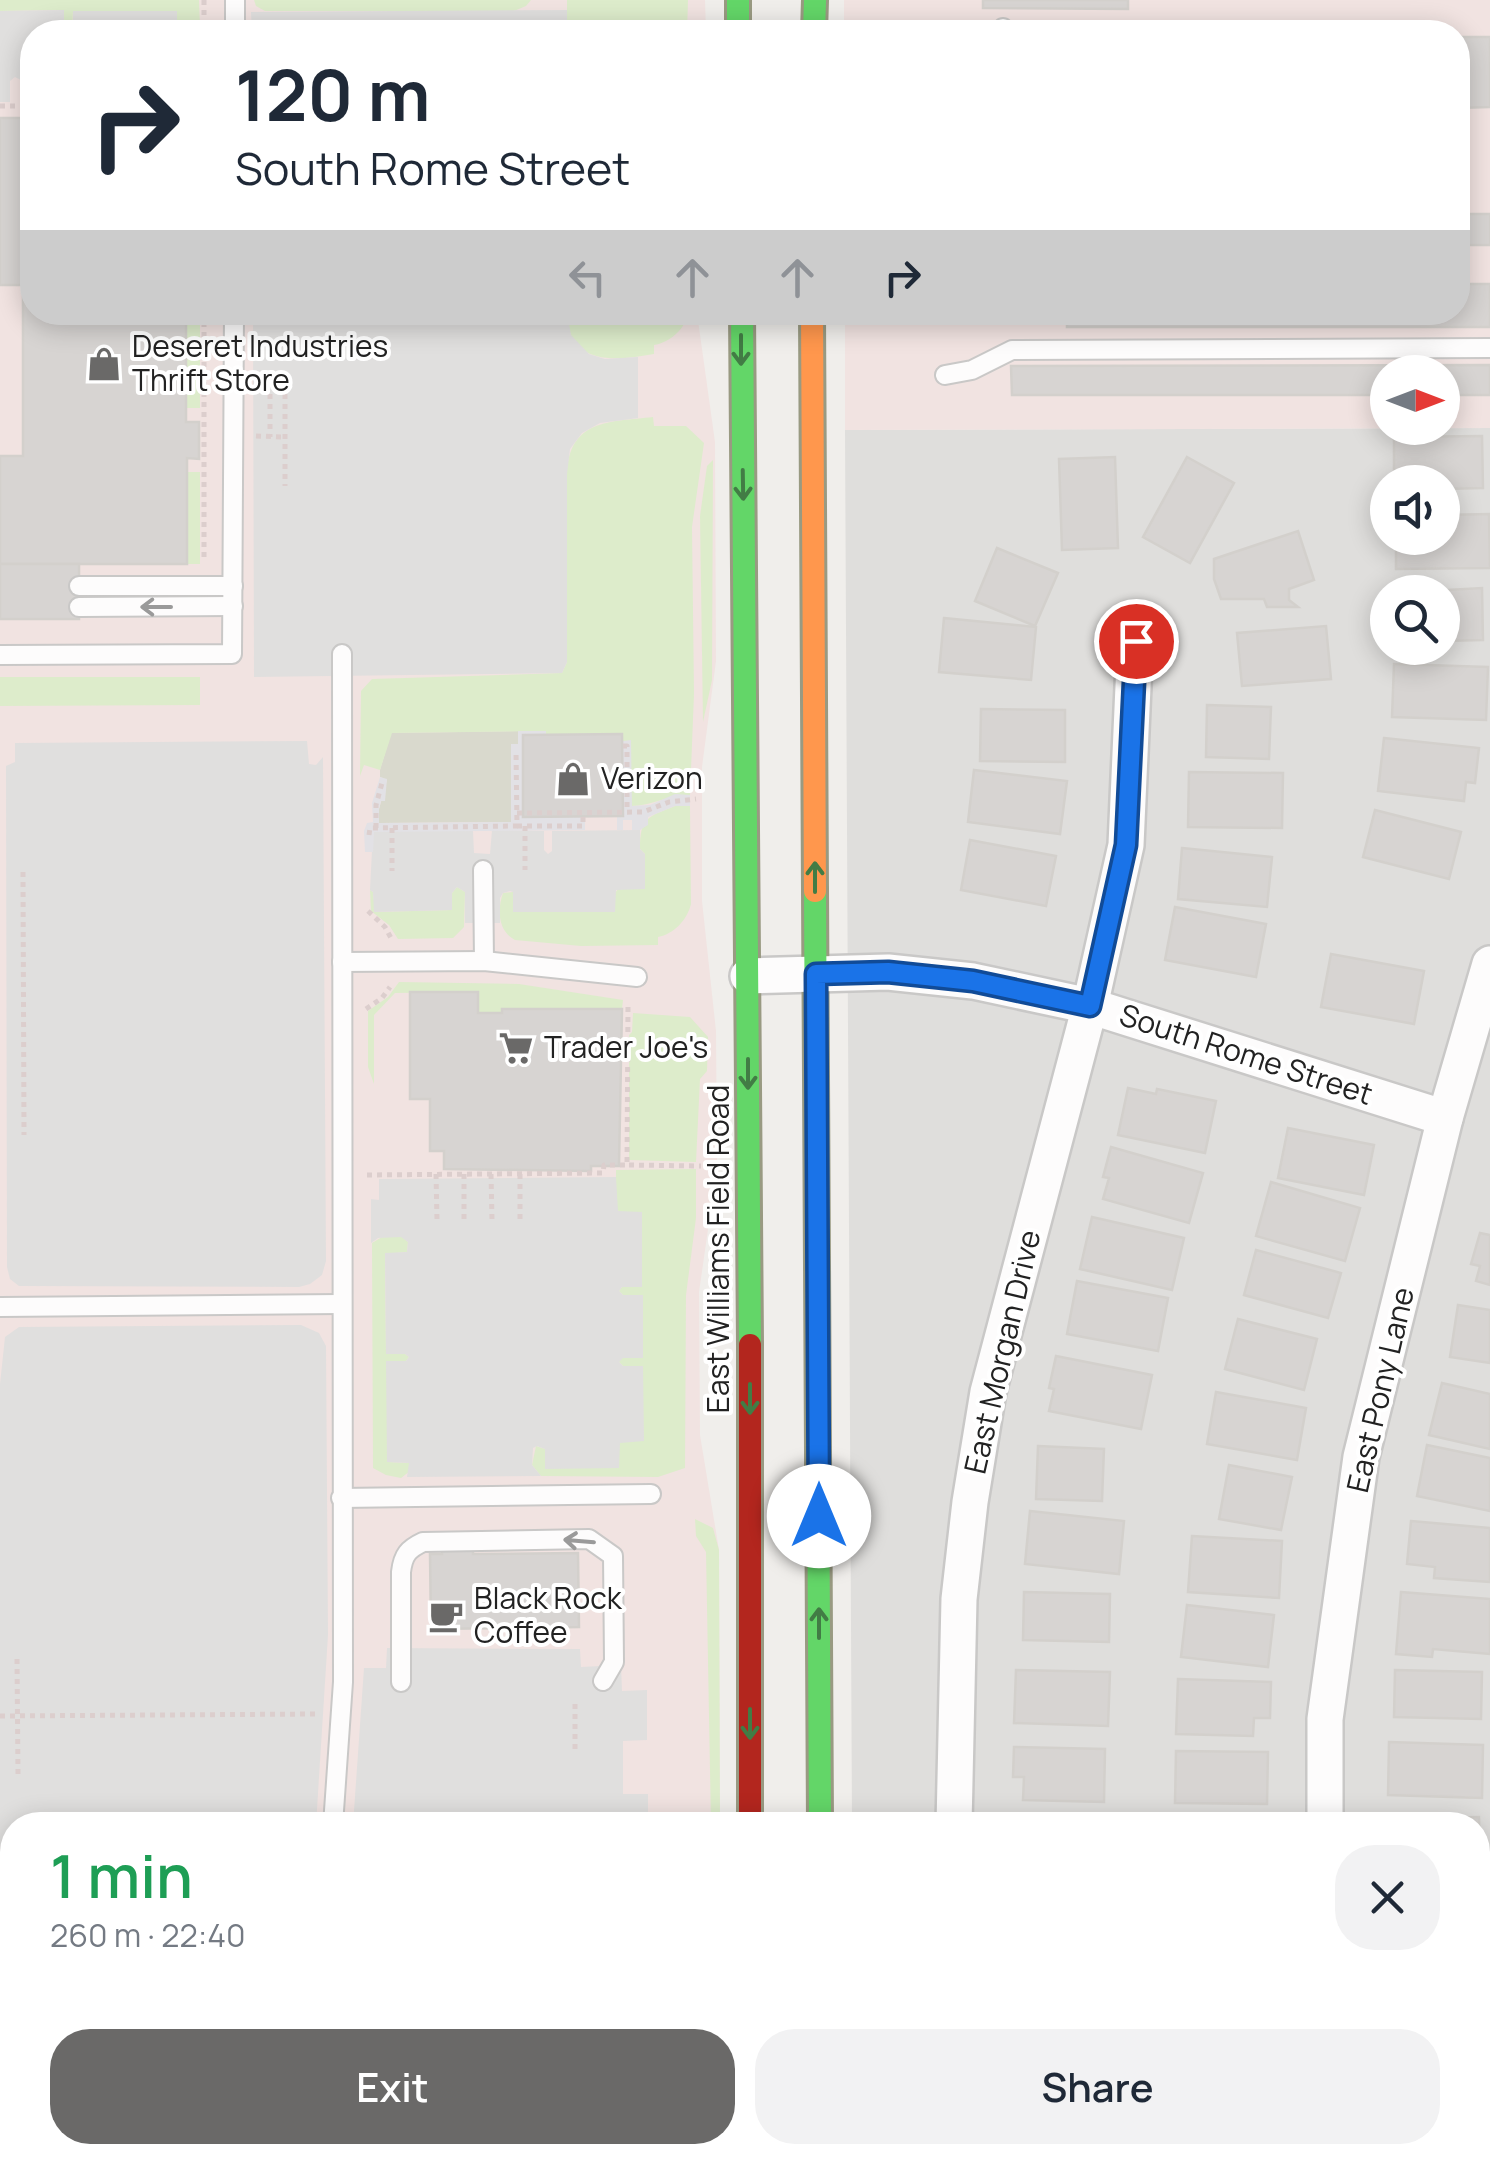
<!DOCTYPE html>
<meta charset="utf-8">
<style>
:root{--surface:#fff;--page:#f2f2f3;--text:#1f2937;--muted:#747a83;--accent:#6a6968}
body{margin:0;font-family:Manrope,sans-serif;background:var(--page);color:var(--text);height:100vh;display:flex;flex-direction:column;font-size:38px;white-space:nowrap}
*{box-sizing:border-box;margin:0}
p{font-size:32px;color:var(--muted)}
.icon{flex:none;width:55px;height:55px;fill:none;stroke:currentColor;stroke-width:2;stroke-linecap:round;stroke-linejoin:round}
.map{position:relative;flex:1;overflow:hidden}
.details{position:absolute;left:0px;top:1812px;width:1490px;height:352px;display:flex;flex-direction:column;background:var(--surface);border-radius:40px 40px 0 0;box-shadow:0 5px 25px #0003}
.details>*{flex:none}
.top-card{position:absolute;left:20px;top:20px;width:1450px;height:305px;border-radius:40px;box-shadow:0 5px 25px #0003;background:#fff;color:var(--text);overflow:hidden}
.needle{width:65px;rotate:90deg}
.controls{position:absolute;left:1370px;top:355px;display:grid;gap:20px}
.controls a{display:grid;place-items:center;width:90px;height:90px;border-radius:50%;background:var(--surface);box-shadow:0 5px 25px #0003;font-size:50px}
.pin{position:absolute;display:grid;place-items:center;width:85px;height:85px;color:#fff;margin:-42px;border:5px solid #fff;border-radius:50%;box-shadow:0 2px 10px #0007}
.me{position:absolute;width:110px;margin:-55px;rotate:0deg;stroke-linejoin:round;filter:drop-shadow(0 0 8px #0008)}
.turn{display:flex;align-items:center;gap:35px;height:210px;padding:0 50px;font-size:45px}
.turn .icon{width:130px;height:130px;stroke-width:2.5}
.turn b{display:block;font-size:70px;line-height:85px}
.lanes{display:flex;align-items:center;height:95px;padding:0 50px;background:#0003;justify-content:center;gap:50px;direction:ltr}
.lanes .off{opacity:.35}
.round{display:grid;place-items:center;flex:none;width:105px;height:105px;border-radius:40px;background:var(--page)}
.overview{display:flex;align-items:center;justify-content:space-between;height:170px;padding:0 50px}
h1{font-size:60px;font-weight:600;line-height:75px;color:#1e9e55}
.primary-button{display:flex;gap:20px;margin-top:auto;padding:20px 50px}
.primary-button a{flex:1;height:115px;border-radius:40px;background:var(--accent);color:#fff;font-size:40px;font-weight:600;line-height:115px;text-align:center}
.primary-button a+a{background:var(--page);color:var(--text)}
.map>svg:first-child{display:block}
</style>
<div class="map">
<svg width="1490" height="2164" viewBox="0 0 1490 2164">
<rect width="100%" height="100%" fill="#f0eeeb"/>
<path fill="#dfdedc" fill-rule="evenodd" d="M1490,428V2124H1478V1825H852L845,430ZM1388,482H1442V538H1388ZM1388,592H1442V648H1388Z"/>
<g fill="#f1e3e1" fill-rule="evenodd">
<polygon points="0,0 705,0 706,32 32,32 32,312 697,313 715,442 716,661 702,767 702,901 716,1031 717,1167 699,1292 700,1435 719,1550 720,1825 12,1825 12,2152 706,2152 706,2164 0,2164"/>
<path d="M844,0H1490V428L845,430V313L1458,312V32H844ZM1388,372H1442V428H1388Z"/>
<polygon points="1478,2124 1490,2124 1490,2164 854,2164 854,2152 1478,2152"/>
</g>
<polygon fill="#d9d9cd" points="518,731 518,744 511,745 511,822 379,823 379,809 387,780 380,777 380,770 391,733"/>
<g fill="#ddeccb">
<polygon points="0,0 199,0 200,27 193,32 177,32 177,12 73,11 72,32 64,32 64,10 0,11"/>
<polygon points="254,0 531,0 526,6 514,11 265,11 256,6"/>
<polygon points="567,0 688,0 687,32 567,32"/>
<path d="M688,312C687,328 669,343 654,345V354C615,361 568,366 567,313Z"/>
<rect x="186" y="320" width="14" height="88"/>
<path d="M653,417L654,426H686L704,443L692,527L694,694L690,795C669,794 653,806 631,806V741H623L622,734L546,735L545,731L392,733L380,770L364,765L360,776L361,691L372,679L562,673L567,662V474C569,419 610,422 653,417Z"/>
<polygon points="713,460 712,680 703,722 700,516 707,466"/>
<rect x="187" y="472" width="13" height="92"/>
<polygon points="0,677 200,677 200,705 0,706"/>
<path d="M675,806H690L691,904C687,920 674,934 658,937V945L581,946L515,940C498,931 497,910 503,893L513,892V911L615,893L618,889H644L645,854L640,849C640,818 647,817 675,806Z"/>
<polygon points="457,887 465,892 464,927 453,938 398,939 389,925 371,911 370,890 373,892 375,912 451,910 452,893"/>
<polygon points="399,982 519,984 623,1000 622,1009 503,1009 502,1013 478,1013 478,992 395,993 374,1015 374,1084 368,1067 368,1011 388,997"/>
<polygon points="633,1013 690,1017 708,1037 707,1071 700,1079 696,1162 629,1160 629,1035 632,1032"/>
<polygon points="696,1169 696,1218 686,1295 685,1468 658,1477 541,1476 532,1465 536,1446 545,1449 545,1468 619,1467 619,1444 642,1366 623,1366 619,1362 642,1295 623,1295 619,1291 622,1287 641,1287 641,1212 620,1212 616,1209 616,1170"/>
<polygon points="382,1237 402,1237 408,1242 407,1252 385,1254 386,1353 405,1354 409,1357 406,1361 387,1361 388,1462 409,1463 410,1471 401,1478 386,1475 373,1468 372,1243"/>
<polygon points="695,1519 713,1528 719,1550 720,1825 711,1825 706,1552 696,1536"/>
<polygon points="626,2153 697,2153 697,2164 601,2164 601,2159 625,2159"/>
</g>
<g fill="#e0dfde">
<polygon points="64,10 64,32 32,32 32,101 21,102 21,80 15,77 10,81 10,102 0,102 0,11"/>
<polygon points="567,10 567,32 252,32 251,12"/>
<rect x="73" y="11" width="104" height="21"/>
<polygon points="253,313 567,313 571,335 589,354 605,359 638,357 638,418 600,423 582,433 570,449 567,474 567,662 562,673 254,677"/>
<polygon points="307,741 309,764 316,765 323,757 326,1261 322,1275 310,1284 299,1287 19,1286 10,1279 7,1267 6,766 15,762 15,743"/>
<polygon points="492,830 544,831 544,850 548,854 552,851 552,831 640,830 640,849 645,854 645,889 616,890 615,912 513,912 513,892 510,891 503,893 500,898 500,923 465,923 465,892 457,887 452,893 452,910 374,912 373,892 370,890 373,831 473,831 474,853 490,854"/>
<polygon points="616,1177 618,1211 642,1212 642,1287 622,1287 619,1291 623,1295 643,1295 643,1358 623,1358 619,1362 623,1366 643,1366 644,1441 620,1443 619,1468 545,1469 545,1449 537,1446 533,1448 532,1465 541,1476 407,1477 409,1463 387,1462 386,1361 406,1361 409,1357 405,1354 386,1354 385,1253 407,1252 408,1242 401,1237 378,1238 371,1243 371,1199 379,1200 379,1179"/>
<polygon points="301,1325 319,1333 326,1346 328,1635 316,1825 12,1825 12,2152 298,2152 298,2164 0,2164 0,1384 5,1337 19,1327"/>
<polygon points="387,1648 580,1649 581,1667 621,1665 622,1691 647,1690 647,1740 623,1741 623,1794 648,1794 648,1825 353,1825 364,1668 386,1668"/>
</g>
<g fill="#e2e1e5">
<polygon points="518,731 546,731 546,735 523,735 524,816 585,816 585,830 374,832 373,852 365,852 364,831 367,823 373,822 372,803 380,777 387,779 385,801 381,801 379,809 379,823 511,822 511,744 518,744"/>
<polygon points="631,740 632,806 650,805 675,794 690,795 690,806 675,806 648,817 648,825 640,830 632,830 632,820 623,820 623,830 617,830 617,816 623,815 623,741"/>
</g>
<g fill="#d7d4d2" stroke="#d3d0cc" stroke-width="2.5">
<polygon points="983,0 1128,0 1128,9 983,8"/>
<polygon points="1458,37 1490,37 1490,107 1458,108"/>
<polygon points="0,118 32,118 32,312 186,312 186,422 199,422 199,459 187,458 187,564 0,564 0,456 23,456 23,285 0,285"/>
<rect x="1458" y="214" width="32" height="31"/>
<polygon points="1458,284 1490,284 1490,327 1067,327 1067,312 1458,312"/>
<rect x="971" y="312" width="45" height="5"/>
<polygon points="1490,365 1490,395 1442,395 1442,372 1388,372 1388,395 1012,395 1011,366"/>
<polygon points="1482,436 1483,488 1442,489 1442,482 1394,482 1394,437"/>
<polygon points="1115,457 1118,548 1062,550 1059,459"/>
<polygon points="1187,457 1234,483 1190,563 1143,537"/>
<polygon points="1489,514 1490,568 1396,569 1396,538 1442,538 1442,515"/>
<polygon points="1298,531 1314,580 1289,589 1289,600 1298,607 1267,607 1264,599 1221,599 1214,579 1214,559"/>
<polygon points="997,548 1058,573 1035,626 975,601"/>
<rect x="0" y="564" width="79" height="55"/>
<polygon points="1482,588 1483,640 1442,641 1442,592 1411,592"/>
<polygon points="944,618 1036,627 1031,680 939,672"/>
<polygon points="1326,626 1331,679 1242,686 1237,633"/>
<polygon points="1394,664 1488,667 1486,720 1392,717"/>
<polygon points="1207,705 1271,707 1269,759 1206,757"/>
<polygon points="981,709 1065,710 1065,762 980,761"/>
<polygon points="622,734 623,816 523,817 523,735"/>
<polygon points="1384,738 1479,748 1475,783 1466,782 1464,801 1378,791"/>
<polygon points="974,770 1067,781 1060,834 968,822"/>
<polygon points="1189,772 1283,773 1282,828 1188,827"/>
<polygon points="1375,810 1461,832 1449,879 1363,857"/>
<polygon points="970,840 1056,856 1046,906 961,890"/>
<polygon points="1182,848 1272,857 1267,907 1178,899"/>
<polygon points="1175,907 1266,924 1256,977 1165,960"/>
<polygon points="1331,954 1424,971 1414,1024 1321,1007"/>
<polygon points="410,992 478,992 478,1013 502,1013 502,1009 622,1009 619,1166 591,1166 591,1171 444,1169 444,1151 430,1151 430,1099 410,1099"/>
<polygon points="1128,1088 1156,1094 1157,1089 1216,1101 1205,1153 1118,1135"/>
<polygon points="1288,1128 1374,1145 1364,1195 1278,1178"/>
<polygon points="1111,1147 1203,1173 1189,1223 1103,1199 1109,1178 1103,1177"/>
<polygon points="1271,1182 1360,1208 1345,1261 1256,1236"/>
<polygon points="1092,1217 1184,1238 1172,1290 1080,1269"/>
<polygon points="1480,1233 1490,1235 1490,1285 1476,1281 1480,1266 1471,1264"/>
<polygon points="1256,1250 1341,1273 1328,1318 1244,1295"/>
<polygon points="1077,1281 1168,1298 1158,1351 1067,1334"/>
<polygon points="1458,1305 1490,1310 1490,1363 1450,1357"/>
<polygon points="1238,1319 1317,1339 1304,1390 1225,1369"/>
<polygon points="1056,1356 1152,1375 1141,1429 1049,1411 1054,1389 1049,1388"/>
<polygon points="1442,1383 1490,1394 1490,1449 1429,1435"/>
<polygon points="1216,1392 1306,1408 1297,1460 1207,1444"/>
<polygon points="1427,1445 1490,1458 1490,1511 1417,1496"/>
<polygon points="1038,1446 1104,1449 1102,1501 1036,1499"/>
<polygon points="1229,1465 1292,1477 1281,1530 1219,1519"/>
<polygon points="1030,1511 1124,1521 1119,1574 1025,1564"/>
<polygon points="1411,1521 1490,1528 1490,1582 1434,1578 1435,1567 1407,1564"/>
<polygon points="1192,1536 1282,1541 1279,1598 1188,1592"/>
<polygon points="473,1549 473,1554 578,1553 579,1627 431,1629 430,1554 442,1554 442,1550"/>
<polygon points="1024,1592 1110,1594 1109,1642 1023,1640"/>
<polygon points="1401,1592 1490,1599 1490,1654 1433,1649 1432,1657 1396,1654"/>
<polygon points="1187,1605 1274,1615 1268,1667 1181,1657"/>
<polygon points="1016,1670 1110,1672 1108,1726 1014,1723"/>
<polygon points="1395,1670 1482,1672 1481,1719 1394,1717"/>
<polygon points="1178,1679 1271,1682 1270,1718 1254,1718 1253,1736 1176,1734"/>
<polygon points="1389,1742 1483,1745 1482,1798 1388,1795"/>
<polygon points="1014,1747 1105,1749 1104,1802 1023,1800 1024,1777 1013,1777"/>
<polygon points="1176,1751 1268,1752 1267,1804 1175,1803"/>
<polygon points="1479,1817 1480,1871 1478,1825 1387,1825 1387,1819"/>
<polygon points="1106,1821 1106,1825 1012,1825 1012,1823"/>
<polygon points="1176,1821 1268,1823 1268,1825 1176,1825"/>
<rect x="1478" y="1997" width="12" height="94"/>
<rect x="357" y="2152" width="208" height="12"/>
</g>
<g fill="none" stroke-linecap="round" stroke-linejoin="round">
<g stroke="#c9c8c7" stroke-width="22">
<g id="lane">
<polyline points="235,32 235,0"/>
<polyline points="1003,32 1003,28"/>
<polyline points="945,375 972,370 1012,350 1490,348"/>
<polyline points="79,586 233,586"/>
<polyline points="79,607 233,606"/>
<polyline points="0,655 232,654 234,312"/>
<polyline points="483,870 484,961"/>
<polyline points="342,962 484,961 637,977"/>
<polyline points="0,1307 341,1304"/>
<polyline points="341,1498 651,1494"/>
<path d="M401,1682V1572C403,1555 408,1549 423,1542L589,1539L613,1556L614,1662L603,1681"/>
<polyline points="333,1825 343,1682 342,654"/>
<polyline points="316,2152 316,2164"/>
</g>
</g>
<g stroke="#c9c8c7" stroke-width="40">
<g id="street">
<polyline points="748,976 888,972 973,981 1090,1006 1445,1118"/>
<polyline points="954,1825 959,1599 970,1502 988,1392 1090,1006 1126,845 1135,641"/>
<polyline points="1325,1825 1325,1719 1361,1457 1445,1118 1490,964"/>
<polyline points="1478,1937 1490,1937"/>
</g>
</g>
<g stroke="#999a82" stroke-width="28">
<g id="fast">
<polyline points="738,0 738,32"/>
<polyline points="814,32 815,0"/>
<polyline points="742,312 750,1345"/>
<polyline points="815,891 820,1825"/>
</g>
</g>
<g stroke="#999a82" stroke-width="28">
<g id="slow">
<polyline points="812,312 815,891"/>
<polyline points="750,2152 750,2164"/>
<polyline points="822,2152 822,2164"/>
</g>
</g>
<g stroke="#999a82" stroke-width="28">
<polyline id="jam" points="750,1345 750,1825"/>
</g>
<g stroke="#dccecd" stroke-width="5" stroke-dasharray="5 5" stroke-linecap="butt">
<polyline points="204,0 204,17"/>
<polyline points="0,106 32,106"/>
<polyline points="204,312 204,560"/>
<polyline points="270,394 270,437"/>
<polyline points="285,394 285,486"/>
<polyline points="256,436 283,437"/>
<polyline points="623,746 627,746 627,812"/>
<polyline points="517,813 643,812 669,802 696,799"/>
<polyline points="517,826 583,826 583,812"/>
<polyline points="525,826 525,870"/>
<polyline points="376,828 376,805 382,783"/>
<polyline points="392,828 392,871"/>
<polyline points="369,835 370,828 517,826 516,750"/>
<polyline points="23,872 24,1135"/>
<polyline points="368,911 385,927 391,938"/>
<polyline points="628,1007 627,1165 701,1166"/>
<polyline points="366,1009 382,998 390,987"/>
<polyline points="436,1174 437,1220"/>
<polyline points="464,1174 464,1220"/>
<polyline points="491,1174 492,1220"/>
<polyline points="520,1174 520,1220"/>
<polyline points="367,1175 603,1173 604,1165 627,1165"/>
<polyline points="17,1659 18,1774"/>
<polyline points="575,1704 575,1750"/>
<polyline points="0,1716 318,1714"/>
<polyline points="19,2152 19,2164"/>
<polyline points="57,2152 57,2164"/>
<polyline points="361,2152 361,2164"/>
<polyline points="571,2152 571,2164"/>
</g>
<use href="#lane" stroke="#fdfcfc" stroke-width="18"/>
<use href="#street" stroke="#fdfcfc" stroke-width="35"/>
<use href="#fast" stroke="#63d668" stroke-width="22"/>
<use href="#slow" stroke="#ff974d" stroke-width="22"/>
<use href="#jam" stroke="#b3261e" stroke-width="22"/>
</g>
<defs><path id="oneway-shaft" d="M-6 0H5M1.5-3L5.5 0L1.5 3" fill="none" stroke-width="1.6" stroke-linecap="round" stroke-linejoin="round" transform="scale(2.5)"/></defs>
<g stroke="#427c45">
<use href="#oneway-shaft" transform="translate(741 350) rotate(90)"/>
<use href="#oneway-shaft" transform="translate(743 485) rotate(89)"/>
<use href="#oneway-shaft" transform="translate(815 877) rotate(-90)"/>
<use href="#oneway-shaft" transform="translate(748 1074) rotate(90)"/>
<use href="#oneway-shaft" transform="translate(750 1399) rotate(90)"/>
<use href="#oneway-shaft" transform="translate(819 1623) rotate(-90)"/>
<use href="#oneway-shaft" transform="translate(750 1724) rotate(90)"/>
</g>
<g stroke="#9a9a9a">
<use href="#oneway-shaft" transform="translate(156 607) rotate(180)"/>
<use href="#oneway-shaft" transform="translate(579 1541) rotate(-175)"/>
</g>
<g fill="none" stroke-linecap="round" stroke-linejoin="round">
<g stroke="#114b97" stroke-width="25">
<polyline id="route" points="819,1516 816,974 888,972 973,981 1090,1006 1126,845 1136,641"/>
</g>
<use href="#route" stroke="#1a73e8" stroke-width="18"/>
</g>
<defs>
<g id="shop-bare" transform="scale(2.7)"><path d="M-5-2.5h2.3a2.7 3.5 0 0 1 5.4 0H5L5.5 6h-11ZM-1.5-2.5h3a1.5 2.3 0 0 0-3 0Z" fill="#6a6968" stroke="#fff" stroke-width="2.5" paint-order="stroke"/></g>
<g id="supermarket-bare" transform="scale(2.7)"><path d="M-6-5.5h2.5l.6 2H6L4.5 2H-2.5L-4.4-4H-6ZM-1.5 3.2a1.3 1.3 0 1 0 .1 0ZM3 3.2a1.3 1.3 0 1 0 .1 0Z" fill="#6a6968" stroke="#fff" stroke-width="2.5" paint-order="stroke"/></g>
<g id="cafe-bare" transform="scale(2.7)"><path d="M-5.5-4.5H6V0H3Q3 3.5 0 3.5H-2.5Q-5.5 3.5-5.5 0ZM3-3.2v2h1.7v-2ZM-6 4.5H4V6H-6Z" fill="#6a6968" stroke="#fff" stroke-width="2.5" paint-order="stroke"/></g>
</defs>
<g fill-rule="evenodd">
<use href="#shop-bare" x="104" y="364"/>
<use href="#shop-bare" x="573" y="779"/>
<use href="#supermarket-bare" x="516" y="1048"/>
<use href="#cafe-bare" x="446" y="1616"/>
</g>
<g text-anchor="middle" stroke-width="8" stroke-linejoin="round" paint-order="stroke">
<g font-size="30" fill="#222" stroke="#fff" text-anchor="start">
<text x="132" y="357">Deseret Industries<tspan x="132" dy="34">Thrift Store</tspan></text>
<text x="601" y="789">Verizon</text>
<text x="544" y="1058">Trader Joe's</text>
<text x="474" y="1609">Black Rock<tspan x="474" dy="34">Coffee</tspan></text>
</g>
<g font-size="30" fill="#222" stroke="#fff">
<text transform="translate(1246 1055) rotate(18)" y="10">South Rome Street</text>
<text transform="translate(719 1249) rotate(-90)" y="10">East Williams Field Road</text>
<text transform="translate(1003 1352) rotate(-77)" y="10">East Morgan Drive</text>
<text transform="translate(1381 1390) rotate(-77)" y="10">East Pony Lane</text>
</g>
</g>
</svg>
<div class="controls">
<a><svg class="needle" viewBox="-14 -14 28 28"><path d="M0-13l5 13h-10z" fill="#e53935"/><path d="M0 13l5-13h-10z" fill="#747a83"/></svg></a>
<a><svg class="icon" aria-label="sound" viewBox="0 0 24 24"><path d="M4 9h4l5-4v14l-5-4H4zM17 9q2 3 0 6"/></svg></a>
<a><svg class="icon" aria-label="search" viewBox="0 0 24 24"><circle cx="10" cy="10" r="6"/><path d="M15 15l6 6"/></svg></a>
</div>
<div class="pin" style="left:1136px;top:641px;background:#d93025"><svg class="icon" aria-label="arrive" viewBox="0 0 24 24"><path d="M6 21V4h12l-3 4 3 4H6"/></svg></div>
<svg class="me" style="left:819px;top:1516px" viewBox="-20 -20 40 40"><circle r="19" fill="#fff"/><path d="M0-13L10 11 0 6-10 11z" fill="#1a73e8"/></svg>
<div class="top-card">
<div class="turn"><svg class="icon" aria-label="right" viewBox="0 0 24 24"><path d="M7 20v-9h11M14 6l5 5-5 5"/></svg><div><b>120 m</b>South Rome Street</div></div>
<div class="lanes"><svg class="icon off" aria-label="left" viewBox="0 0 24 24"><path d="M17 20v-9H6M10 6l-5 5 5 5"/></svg><svg class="icon off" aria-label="ahead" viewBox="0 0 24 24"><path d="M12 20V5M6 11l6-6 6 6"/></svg><svg class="icon off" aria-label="ahead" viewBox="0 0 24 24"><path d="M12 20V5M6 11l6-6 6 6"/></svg><svg class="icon" aria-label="right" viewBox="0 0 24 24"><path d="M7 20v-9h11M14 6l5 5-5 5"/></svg></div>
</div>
<section class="details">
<div class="overview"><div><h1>1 min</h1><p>260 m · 22:40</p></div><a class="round"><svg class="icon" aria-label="close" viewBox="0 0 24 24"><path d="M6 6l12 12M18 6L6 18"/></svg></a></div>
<div class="primary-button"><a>Exit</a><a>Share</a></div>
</section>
</div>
